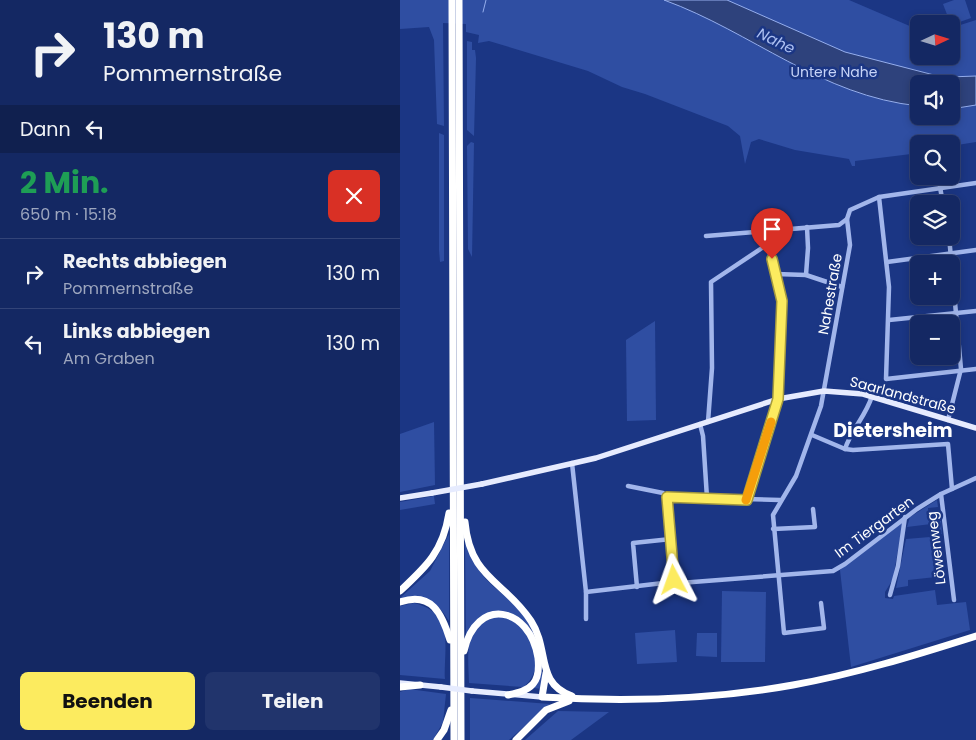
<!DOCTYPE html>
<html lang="de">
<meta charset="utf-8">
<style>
:root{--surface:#142863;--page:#21346c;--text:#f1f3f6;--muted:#9da6be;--line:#334478;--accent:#fceb5f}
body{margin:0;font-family:Poppins,sans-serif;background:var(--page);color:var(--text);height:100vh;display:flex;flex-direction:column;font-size:19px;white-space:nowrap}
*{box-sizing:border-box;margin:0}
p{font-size:16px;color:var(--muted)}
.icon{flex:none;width:28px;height:28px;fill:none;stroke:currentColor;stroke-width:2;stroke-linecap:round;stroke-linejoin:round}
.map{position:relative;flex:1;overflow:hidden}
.sheet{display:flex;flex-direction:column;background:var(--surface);width:400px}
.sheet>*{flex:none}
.guide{background:#142863;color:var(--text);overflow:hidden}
.needle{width:32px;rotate:86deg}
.tools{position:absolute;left:510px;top:15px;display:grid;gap:10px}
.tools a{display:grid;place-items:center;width:50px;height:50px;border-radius:8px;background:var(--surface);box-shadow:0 2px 8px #0003,0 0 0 1px var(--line);font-size:25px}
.pin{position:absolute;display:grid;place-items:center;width:42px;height:42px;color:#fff;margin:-51px -21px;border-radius:50% 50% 50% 0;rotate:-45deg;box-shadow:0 0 5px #0007}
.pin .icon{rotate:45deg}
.me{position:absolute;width:55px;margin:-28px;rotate:356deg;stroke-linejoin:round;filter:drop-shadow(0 0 4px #0008)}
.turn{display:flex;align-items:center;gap:18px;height:105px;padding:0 20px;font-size:22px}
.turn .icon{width:65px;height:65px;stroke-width:2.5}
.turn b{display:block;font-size:35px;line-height:42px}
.then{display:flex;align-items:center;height:48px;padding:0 20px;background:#0003;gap:10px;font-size:19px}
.round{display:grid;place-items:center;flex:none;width:52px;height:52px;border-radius:8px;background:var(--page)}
.headline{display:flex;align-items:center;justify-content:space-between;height:85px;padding:0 20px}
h1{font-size:30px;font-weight:700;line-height:38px;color:#1e9e55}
.primary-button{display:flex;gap:10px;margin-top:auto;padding:10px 20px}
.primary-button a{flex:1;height:58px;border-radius:8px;background:var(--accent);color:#111;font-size:20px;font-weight:700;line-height:58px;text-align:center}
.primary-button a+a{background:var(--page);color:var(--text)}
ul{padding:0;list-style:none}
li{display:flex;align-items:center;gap:15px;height:70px;padding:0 20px;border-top:1px solid var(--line)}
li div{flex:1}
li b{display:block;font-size:19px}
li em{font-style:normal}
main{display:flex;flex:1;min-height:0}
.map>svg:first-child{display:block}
</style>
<main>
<section class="sheet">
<div class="guide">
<div class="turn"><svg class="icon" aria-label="right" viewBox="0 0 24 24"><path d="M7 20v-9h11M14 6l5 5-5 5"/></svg><div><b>130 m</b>Pommernstraße</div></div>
<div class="then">Dann<svg class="icon" aria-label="left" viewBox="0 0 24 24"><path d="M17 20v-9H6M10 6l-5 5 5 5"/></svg></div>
</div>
<div class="headline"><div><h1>2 Min.</h1><p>650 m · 15:18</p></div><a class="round" style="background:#d93025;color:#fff"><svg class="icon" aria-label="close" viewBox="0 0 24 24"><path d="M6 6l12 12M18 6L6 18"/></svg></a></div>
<ul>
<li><svg class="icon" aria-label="right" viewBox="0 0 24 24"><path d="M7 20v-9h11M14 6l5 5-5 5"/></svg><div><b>Rechts abbiegen</b><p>Pommernstraße</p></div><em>130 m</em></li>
<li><svg class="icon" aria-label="left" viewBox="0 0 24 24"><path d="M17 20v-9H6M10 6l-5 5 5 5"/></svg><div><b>Links abbiegen</b><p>Am Graben</p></div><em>130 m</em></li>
</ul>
<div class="primary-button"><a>Beenden</a><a>Teilen</a></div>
</section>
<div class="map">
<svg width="576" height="740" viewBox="0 0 576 740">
<rect width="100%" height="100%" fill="#1b3684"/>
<g fill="#2f4ea2" fill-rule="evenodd">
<path d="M0,0H449L519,30V56H551V28L576,20V142L551,146V144H519V153L455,161V166H452L449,159L395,150L359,139L351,142L345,164L340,136L328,126L245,94L222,87L188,71L89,41L78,43L79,35L66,32V24L43,23L44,126L37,124L34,40L29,27L0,29ZM519,84H551V116H519Z"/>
<polygon points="554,0 565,0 571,18 551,25 543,4"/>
<polygon points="67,41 72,42 72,50 75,50 76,58 74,136 67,130"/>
<polygon points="39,133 44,135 44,261 40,262 39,250"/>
<polygon points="71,142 74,143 72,257 68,249 67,146"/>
<polygon points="255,321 256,420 227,421 226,340"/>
<polygon points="34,422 35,485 0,492 0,434"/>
<polygon points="34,496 35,504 0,510 0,502"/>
<polygon points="537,500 538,507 528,508 529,520 541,519 542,534 532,535 531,524 507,527 510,517"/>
<polygon points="503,520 493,579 485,592 485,598 493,599 494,596 535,590 537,605 566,602 570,630 451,667 440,570"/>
<path d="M49,534V621C35,598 24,597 0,598L30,571Z"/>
<polygon points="530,537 532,551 540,550 544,584 537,584 536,577 508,580 508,586 496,588 506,539"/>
<path d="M65,541C69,550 73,561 78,569C87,583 100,591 111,602C137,626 144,654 142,689L134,688L138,645L131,630L122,619L115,616L80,618L66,636Z"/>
<polygon points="322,591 366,592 365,662 321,662"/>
<path d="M14,603C55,613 44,646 45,679L0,675V606Z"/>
<path d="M101,616C130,623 150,667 123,687L69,683C68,652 63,623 101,616Z"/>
<polygon points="275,630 277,662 237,664 235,633"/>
<polygon points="297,633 317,633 317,657 296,656"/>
<polygon points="9,689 46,694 43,722 33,740 0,740 0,692"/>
<polygon points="70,698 150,704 109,740 70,740"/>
<polygon points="158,711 209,712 171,740 125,740"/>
</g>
<path fill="#2e427c" stroke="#95aeed" d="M264,0H327L445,52L534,75L549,77L576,76V105L551,109V84H519V106C421,96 352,32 264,0Z"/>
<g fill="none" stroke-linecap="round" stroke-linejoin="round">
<polyline stroke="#95aeed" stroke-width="1" points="83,12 86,0"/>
<g stroke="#a2b6eb" stroke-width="4.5">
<polyline points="540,187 543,204"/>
<polyline points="479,197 489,287 486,379 576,369"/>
<polyline points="306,236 439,225 447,219"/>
<polyline points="487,262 576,250"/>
<polyline points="376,274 406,275 442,287"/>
<polyline points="406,275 408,248 407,227"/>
<polyline points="489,320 576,311"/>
<polyline points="548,420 561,369 549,236"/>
<polyline points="308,422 312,368 311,282 368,244"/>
<polyline points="300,424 303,436 307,498"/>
<polyline points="412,435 445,449 453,450 548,444 552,489"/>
<path d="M445,449C451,430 466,416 472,396"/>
<polyline points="172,463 186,592 186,619"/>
<polyline points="228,486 263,493 267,497 380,500"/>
<polyline points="541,494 554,600"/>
<polyline points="347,500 378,399 382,301 364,231"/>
<polyline points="373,529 415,527 413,509"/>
<polyline points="273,581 280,583 433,571 445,564 517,509 541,494 576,478"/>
<polyline points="237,587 233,543 271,539"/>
<polyline points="186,592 272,582 275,575 267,497"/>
<polyline points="490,595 498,566 505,517"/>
<polyline points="421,603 424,628 384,633 373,515 396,476 421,406 450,245 447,219 450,210 479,197 576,183"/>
</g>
<g stroke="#e6ebfe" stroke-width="5.5">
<polyline points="82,484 196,458 378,399 424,391 463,394 576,428"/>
<polyline points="0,498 32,493"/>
<polyline points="0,683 41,687"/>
<polyline points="72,691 142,697"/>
</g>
<g stroke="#fff" stroke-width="7">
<polyline points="52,0 54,740"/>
<polyline points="59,0 61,740"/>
<path d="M65,522C70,579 105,581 131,621C150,650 135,683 172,696"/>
<path d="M0,591C27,566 43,551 49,513"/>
<path d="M0,602C32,591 42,614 50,640"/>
<path d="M64,651C76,596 130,606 138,658C139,667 139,677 133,684C127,691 117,693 108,695"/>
<path d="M146,673L142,697C226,702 310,700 393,685C455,674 516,655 576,636"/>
<polyline points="0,687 20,685"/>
<polyline points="37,740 44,730 51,710"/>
<polyline points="116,740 146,710 169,701"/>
</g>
<g stroke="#e6ebfe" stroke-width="5.5">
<polyline points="32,493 82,484"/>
<polyline points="41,687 72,691"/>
</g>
</g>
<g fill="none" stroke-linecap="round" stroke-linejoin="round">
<g stroke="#a4993e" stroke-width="12">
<polyline id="route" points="274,580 267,497 347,500 378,399 382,301 372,259"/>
</g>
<use href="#route" stroke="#fceb5f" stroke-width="9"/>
<polyline stroke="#f59e0b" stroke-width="9" points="346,500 371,422"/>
</g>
<g text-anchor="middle" stroke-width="5" stroke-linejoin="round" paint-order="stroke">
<g font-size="14" fill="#c7d4f8" stroke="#1b3684">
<text x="434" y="77">Untere Nahe</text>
</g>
<g font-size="14" fill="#fff" stroke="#1b3684">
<text transform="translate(430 294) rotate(-80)" y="5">Nahestraße</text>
<text transform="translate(503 395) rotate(15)" y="5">Saarlandstraße</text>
<text transform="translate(474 527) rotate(-36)" y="5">Im Tiergarten</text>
<text transform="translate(536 548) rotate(-97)" y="5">Löwenweg</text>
</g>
<g font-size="15" font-style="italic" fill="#adc0f2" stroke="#1b3684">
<text transform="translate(376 41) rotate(26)" y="5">Nahe</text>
</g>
<g font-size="19" font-weight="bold" fill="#fff" stroke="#1b3684">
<text x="493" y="437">Dietersheim</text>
</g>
</g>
</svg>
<div class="tools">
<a><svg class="needle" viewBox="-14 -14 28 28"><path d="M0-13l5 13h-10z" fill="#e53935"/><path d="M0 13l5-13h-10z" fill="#9da6be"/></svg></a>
<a><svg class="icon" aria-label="sound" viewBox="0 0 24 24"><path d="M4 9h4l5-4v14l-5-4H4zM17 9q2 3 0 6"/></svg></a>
<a><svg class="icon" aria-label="search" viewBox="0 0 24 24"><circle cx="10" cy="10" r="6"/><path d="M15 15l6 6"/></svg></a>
<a><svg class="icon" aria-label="layers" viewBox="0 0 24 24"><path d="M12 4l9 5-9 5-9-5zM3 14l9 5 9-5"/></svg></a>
<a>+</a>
<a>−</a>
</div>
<div class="pin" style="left:372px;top:259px;background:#d93025"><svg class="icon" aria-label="arrive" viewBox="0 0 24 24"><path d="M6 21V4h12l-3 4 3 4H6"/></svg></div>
<svg class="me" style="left:274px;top:580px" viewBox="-20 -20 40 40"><path d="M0-17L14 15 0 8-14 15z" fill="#fceb5f" stroke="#fff" stroke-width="4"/></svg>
</div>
</main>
